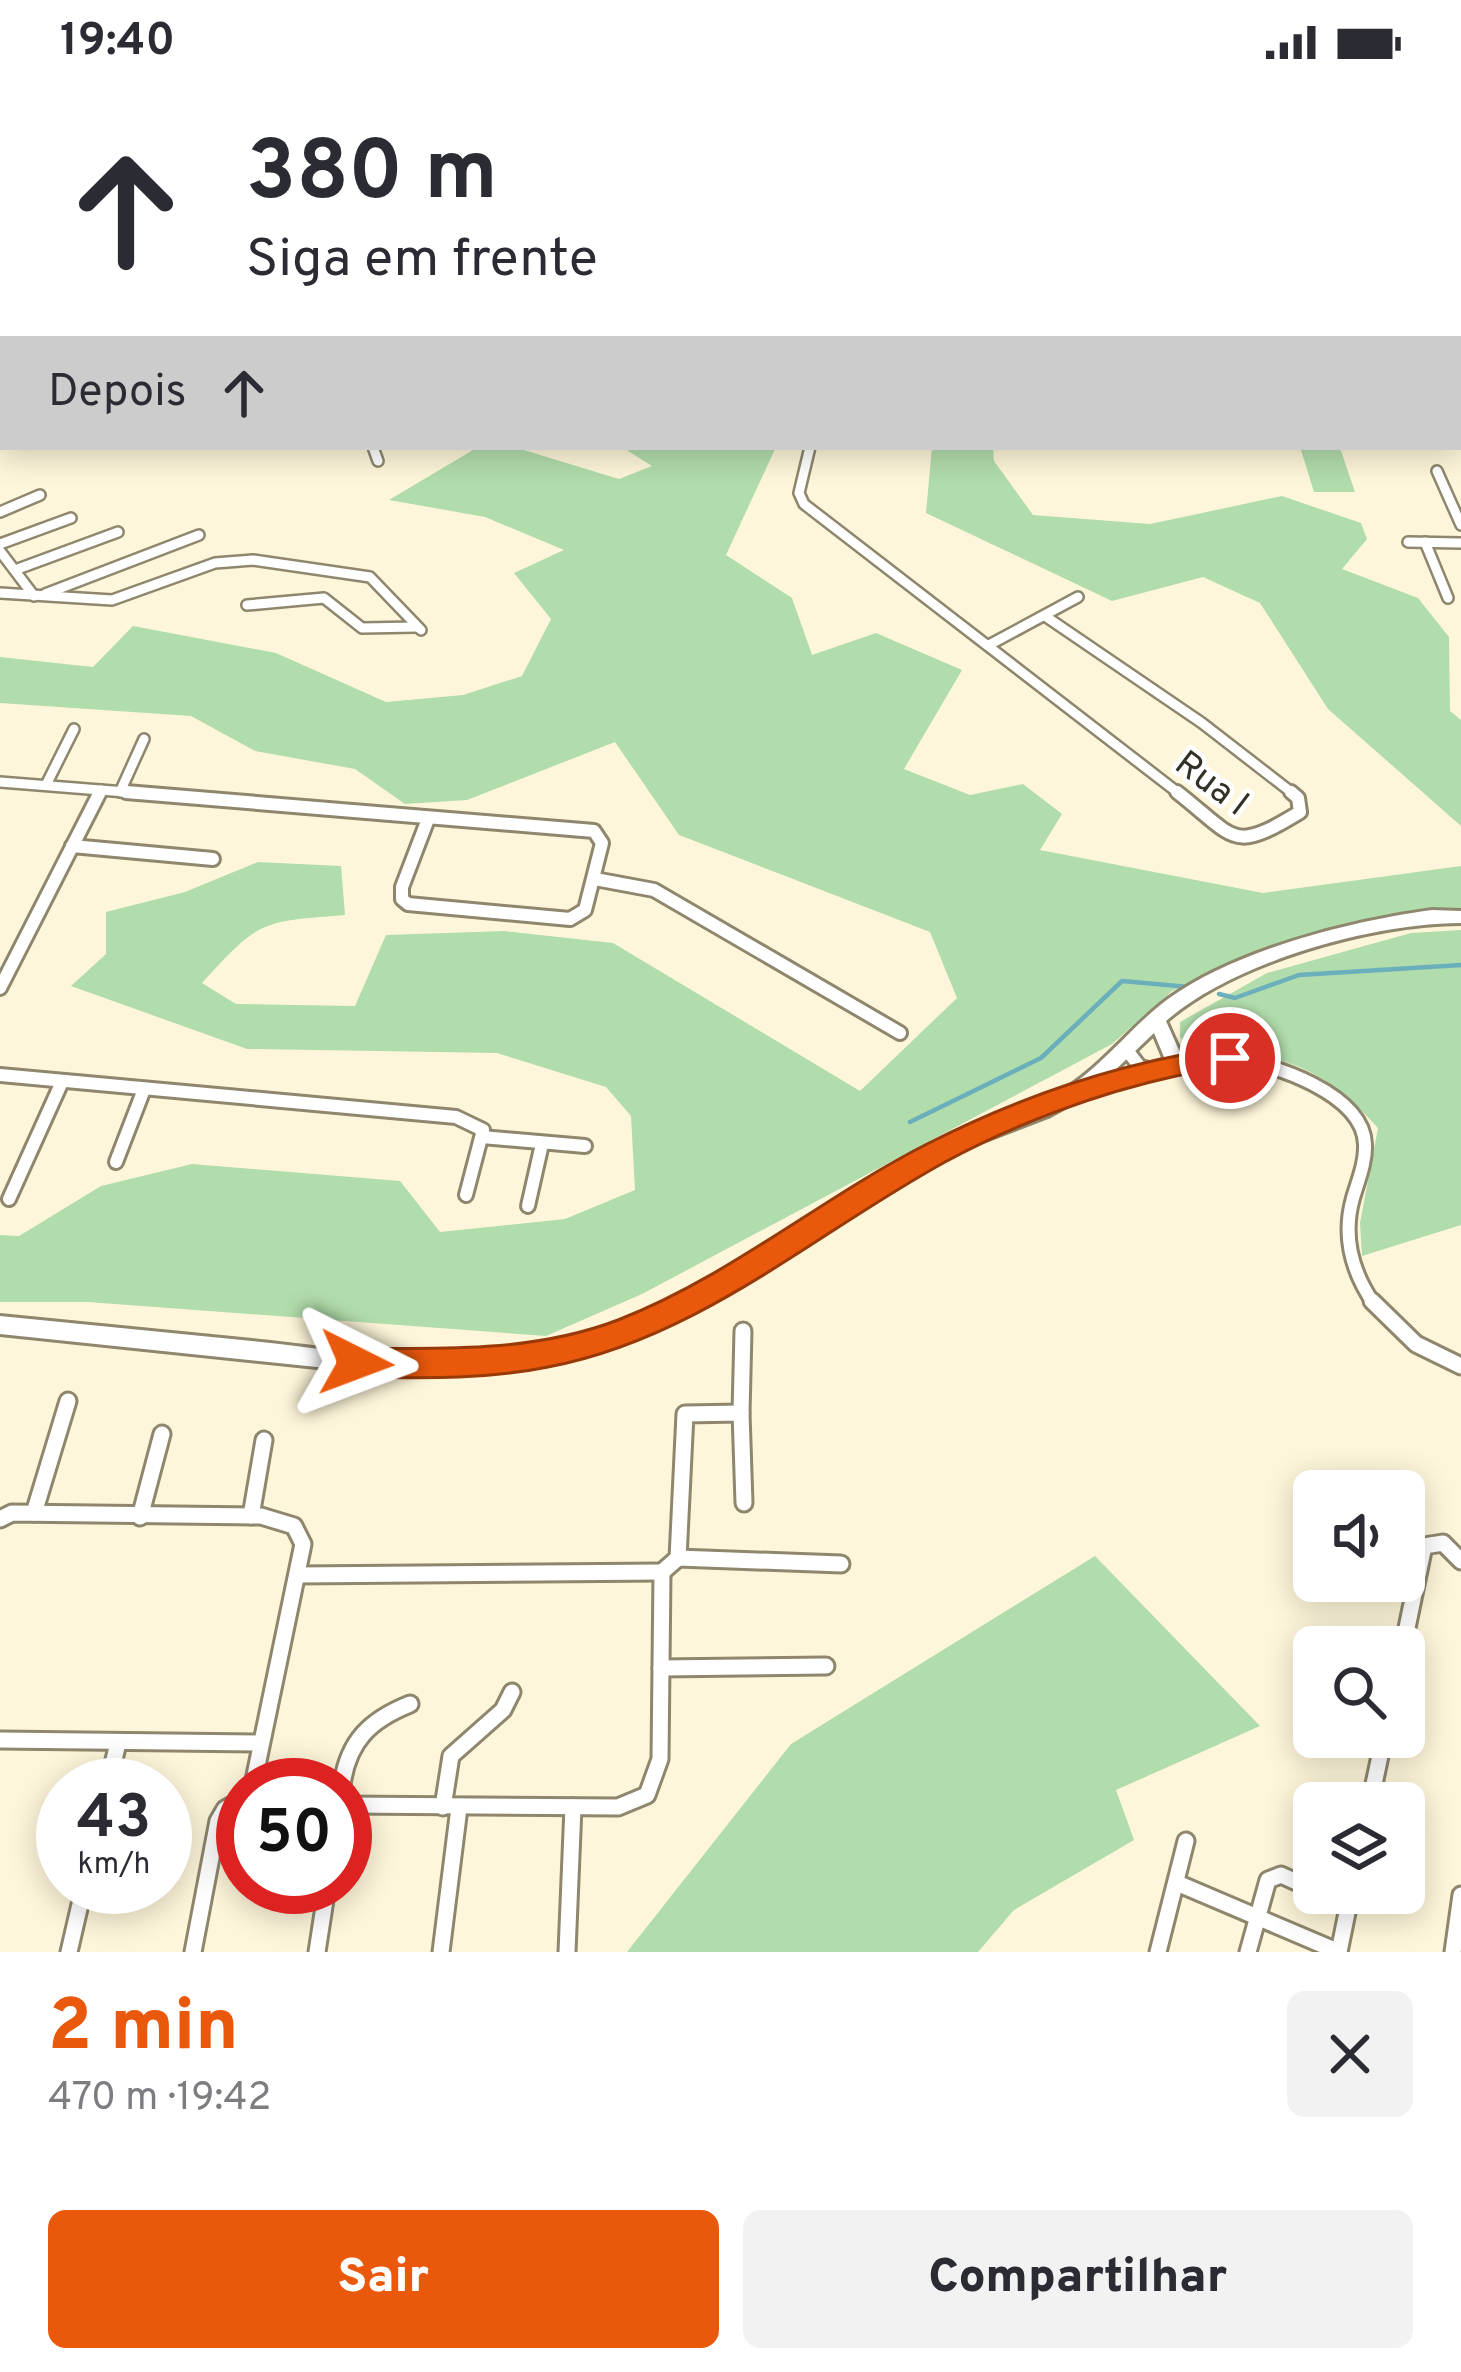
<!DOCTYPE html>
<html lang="pt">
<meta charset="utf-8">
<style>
:root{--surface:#fff;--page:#f2f2f3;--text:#2b2b33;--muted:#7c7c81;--accent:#ea580c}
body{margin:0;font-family:Overpass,sans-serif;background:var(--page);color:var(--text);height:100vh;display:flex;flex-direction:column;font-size:45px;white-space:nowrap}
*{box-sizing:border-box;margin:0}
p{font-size:39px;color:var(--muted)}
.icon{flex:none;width:66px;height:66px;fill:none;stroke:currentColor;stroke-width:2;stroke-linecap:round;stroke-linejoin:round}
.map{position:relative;height:1868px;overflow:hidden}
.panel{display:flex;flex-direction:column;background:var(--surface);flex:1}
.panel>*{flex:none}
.banner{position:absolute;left:0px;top:0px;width:1461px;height:366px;box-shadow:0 6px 30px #0003;background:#fff;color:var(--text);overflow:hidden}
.tools{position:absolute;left:1293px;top:1386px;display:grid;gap:24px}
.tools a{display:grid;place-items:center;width:132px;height:132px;border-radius:18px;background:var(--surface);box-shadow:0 6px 30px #0003;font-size:60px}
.speed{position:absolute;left:36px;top:1674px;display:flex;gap:24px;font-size:60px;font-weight:700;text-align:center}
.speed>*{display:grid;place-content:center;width:156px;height:156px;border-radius:50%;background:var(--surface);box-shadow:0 6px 30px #0003;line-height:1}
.speed small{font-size:30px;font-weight:400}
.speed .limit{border:18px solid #d22;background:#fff;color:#111}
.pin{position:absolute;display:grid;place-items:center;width:102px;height:102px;color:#fff;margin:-51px;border:6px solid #fff;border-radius:50%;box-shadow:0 3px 12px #0007}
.me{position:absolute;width:132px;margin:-66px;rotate:93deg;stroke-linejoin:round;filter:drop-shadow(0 0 9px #0008)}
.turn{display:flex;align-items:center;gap:42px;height:252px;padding:0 48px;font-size:54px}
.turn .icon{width:156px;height:156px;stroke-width:2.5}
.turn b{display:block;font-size:84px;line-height:102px}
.then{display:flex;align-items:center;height:114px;padding:0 48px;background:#0003;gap:24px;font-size:45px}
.round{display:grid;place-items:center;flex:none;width:126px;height:126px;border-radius:18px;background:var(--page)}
.summary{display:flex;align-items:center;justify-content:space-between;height:204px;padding:0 48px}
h1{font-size:72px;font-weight:800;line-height:90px;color:var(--accent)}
.button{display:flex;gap:24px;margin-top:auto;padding:24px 48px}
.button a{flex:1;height:138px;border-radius:18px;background:var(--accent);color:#fff;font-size:48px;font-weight:800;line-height:138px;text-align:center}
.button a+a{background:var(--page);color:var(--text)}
.status{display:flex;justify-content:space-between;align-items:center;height:84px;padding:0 60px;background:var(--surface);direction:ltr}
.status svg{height:33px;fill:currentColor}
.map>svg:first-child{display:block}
</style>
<div class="status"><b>19:40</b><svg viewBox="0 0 49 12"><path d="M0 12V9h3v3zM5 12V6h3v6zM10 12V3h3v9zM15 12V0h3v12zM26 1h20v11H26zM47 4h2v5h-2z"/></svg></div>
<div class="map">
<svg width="1461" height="1868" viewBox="0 0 1461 1868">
<rect width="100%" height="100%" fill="#fef6da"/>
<g fill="#b1dcab">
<polygon points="803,0 1330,0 1333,3 802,3"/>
<path d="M478,363H514L619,395L652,382L628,367L630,363H776L726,471L792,514L812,571L876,549L962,586L904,685L970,711L1023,700L1062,730L1040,766L1263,809L1461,782V826L1265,864L1172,907L1112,960L642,1210L546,1252L88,1218H0V1151L19,1152L101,1102L192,1080L400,1097L440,1148L565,1135L635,1106L631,1032L606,1003L497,969L247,965L71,902L106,870V828L185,808L258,778L341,782L345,831C261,838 260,835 202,899L236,920L355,922L386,851L504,847L613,859L860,1007L957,914L930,848L679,751L615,658L467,716L405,720L355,685L255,667L191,632L0,619V573L93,583L133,542L276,569L386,618L463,611L522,592L551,535L514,489L564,466L485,433L389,416Z"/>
<polygon points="932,363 993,363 994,377 1033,431 1150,440 1282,412 1361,439 1367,455 1342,485 1418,514 1449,553 1450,627 1461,636 1461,742 1328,625 1260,519 1203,493 1112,517 926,429"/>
<polygon points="1300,363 1340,364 1355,408 1314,408"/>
<path d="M1461,846V1141L1362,1172L1360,1139L1378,1044C1321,981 1281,968 1196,968L1180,953V938L1267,889L1411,849Z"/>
<polygon points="1095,1472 1260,1642 1116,1706 1134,1756 1014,1826 978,1868 627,1868 791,1660"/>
</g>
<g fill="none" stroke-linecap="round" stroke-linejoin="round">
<g stroke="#6aafbb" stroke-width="4.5">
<polyline points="1219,910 1235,914 1299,891 1461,881"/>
<polyline points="910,1038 1041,974 1122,897 1189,903"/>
</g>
<g stroke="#8e876d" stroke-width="10">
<g id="minor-far3">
<polyline points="319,0 326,3"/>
<polyline points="720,3 728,0"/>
</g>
</g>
<g stroke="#8e876d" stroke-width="14">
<g id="minor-far2">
<polyline points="1459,324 1461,342"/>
<polyline points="373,363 378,377"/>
<polyline points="810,363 799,409 804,420 1181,711"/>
<polyline points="1437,387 1461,441"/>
<polyline points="0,428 40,411"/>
<polyline points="1408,458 1461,459"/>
<polyline points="1425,458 1448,514"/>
<polyline points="0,460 71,434"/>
<polyline points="0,467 34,512"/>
<polyline points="15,486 118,448"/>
<polyline points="0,509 112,516 215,479 253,476 370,493 421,546"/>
<polyline points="45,510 199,451"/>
<polyline points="247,521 324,514 362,544 417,543"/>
<polyline points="1045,532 1202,639 1295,711"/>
<polyline points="989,561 1078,513"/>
<polyline points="0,698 163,711"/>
<polyline points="46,701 74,645"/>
<polyline points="120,708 144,655"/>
<polyline points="98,711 101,706"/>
</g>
</g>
<g stroke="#8e876d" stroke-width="18">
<g id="minor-far1">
<polyline points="126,708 594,747 602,759 585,826 570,835 408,820 402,815 402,803 428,735"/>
<path d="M1177,708C1237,755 1231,770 1300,728L1298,714L1291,708"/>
<polyline points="72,762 213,775"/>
<polyline points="595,795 654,806 900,949"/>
<polyline points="0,904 100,708"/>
<path d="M1126,965L1140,983L1149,985C1177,985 1204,973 1232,975C1273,979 1363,1010 1365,1060C1366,1078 1358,1097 1353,1114C1342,1153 1352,1188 1374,1220"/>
<polyline points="0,991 456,1033 483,1046 466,1111"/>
<polyline points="482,1053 585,1062"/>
<polyline points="116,1078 143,1008"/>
<polyline points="9,1115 61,1000"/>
<polyline points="528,1122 542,1060"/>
</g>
</g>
<g stroke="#8e876d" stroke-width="21">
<g id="minor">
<polyline points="1372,1217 1416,1260 1461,1282"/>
<polyline points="741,1329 743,1247"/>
<polyline points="34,1429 68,1317"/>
<polyline points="251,1432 264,1356"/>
<polyline points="140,1433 162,1350"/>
<polyline points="0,1435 12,1429 261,1432 294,1442 303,1460 253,1701"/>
<polyline points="678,1474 841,1480"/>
<polyline points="662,1488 678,1474 685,1330 741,1329 744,1419"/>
<polyline points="297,1491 662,1488"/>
<polyline points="1403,1563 1424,1462 1443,1459 1461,1477"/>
<polyline points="661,1584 826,1582"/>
<polyline points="0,1656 259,1659"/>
<polyline points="108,1701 118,1659"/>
<path d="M342,1701C348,1657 370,1636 410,1620"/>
<polyline points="1370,1719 1384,1653"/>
<polyline points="345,1721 618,1723 647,1711 660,1675 662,1488"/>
<polyline points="443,1723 451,1672 503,1626 512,1608"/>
<polyline points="1177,1799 1339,1868 1351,1809"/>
<polyline points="1321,1809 1349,1822"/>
<polyline points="69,1868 84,1803"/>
<polyline points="193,1868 218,1737 225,1725 243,1715"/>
<polyline points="317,1868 327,1803"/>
<polyline points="441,1868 459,1724"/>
<polyline points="567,1868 573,1723"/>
<polyline points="1158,1868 1186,1757"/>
<polyline points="1248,1868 1268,1796 1281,1791 1314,1806"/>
<polyline points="1453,1868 1461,1811"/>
</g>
</g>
<g stroke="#8e876d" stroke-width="6">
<g id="secondary">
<polygon points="63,0 73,0 74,3 64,3"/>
<polygon points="3,318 3,328 0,329 0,319"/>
<polygon points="1458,320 1461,321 1461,329 1458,328"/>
<path d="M1432,826L1461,827V839C1372,839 1234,878 1166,937L1182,973L1175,987L1083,1013L1048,1032L957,1067L905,1096L767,1186L696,1227L622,1259L561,1276L499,1286L403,1292L0,1250V1232C84,1240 168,1249 252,1257C303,1262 355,1271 406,1272C485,1274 572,1263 645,1231C746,1188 829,1116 925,1065C968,1042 1017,1034 1059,1009C1101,985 1129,944 1168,915C1236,866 1350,837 1432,826ZM1154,949L1164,973L1162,976L1110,991Z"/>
</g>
</g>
<use href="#minor-far3" stroke="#fff" stroke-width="8"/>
<use href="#minor-far2" stroke="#fff" stroke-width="9"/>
<use href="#minor-far1" stroke="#fff" stroke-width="12"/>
<use href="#minor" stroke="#fff" stroke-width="15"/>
<use href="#secondary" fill="#fff" fill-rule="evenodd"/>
</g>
<path fill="#ea580c" stroke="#983908" stroke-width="3" d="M1230,963L1240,967L1244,974L1240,982C1219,989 1197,988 1176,992C1098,1009 1015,1040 945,1078C814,1150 698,1255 548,1283C484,1296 421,1294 356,1293L345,1289L340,1279L345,1269L356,1264C444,1265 534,1268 618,1236C729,1193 821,1114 927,1060C1021,1012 1125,977 1230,963Z"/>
<g text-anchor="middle" stroke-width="9" stroke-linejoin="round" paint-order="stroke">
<g font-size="36" fill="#333025" stroke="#fff">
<text transform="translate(1213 698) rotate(37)" y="13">Rua I</text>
</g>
</g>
</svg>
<div class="tools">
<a><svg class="icon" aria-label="sound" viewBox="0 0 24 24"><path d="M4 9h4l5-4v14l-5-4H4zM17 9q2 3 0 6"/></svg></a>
<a><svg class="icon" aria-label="search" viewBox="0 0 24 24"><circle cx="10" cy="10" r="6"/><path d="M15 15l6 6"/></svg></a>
<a><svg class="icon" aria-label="layers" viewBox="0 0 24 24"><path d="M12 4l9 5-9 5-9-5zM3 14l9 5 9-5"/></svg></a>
</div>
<div class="speed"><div>43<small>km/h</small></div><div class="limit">50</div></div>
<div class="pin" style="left:1230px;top:974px;background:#d93025"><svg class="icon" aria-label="arrive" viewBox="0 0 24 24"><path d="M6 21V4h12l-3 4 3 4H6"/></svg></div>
<svg class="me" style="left:356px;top:1279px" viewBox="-20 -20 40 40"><path d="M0-17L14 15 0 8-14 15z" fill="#ea580c" stroke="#fff" stroke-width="4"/></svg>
<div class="banner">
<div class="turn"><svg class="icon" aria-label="ahead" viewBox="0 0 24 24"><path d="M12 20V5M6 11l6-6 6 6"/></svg><div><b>380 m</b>Siga em frente</div></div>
<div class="then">Depois<svg class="icon" aria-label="ahead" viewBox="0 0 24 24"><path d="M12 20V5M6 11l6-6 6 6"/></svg></div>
</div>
</div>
<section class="panel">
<div class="summary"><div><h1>2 min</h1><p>470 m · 19:42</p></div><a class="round"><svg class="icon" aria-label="close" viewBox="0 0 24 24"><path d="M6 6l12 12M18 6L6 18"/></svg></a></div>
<div class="button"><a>Sair</a><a>Compartilhar</a></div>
</section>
